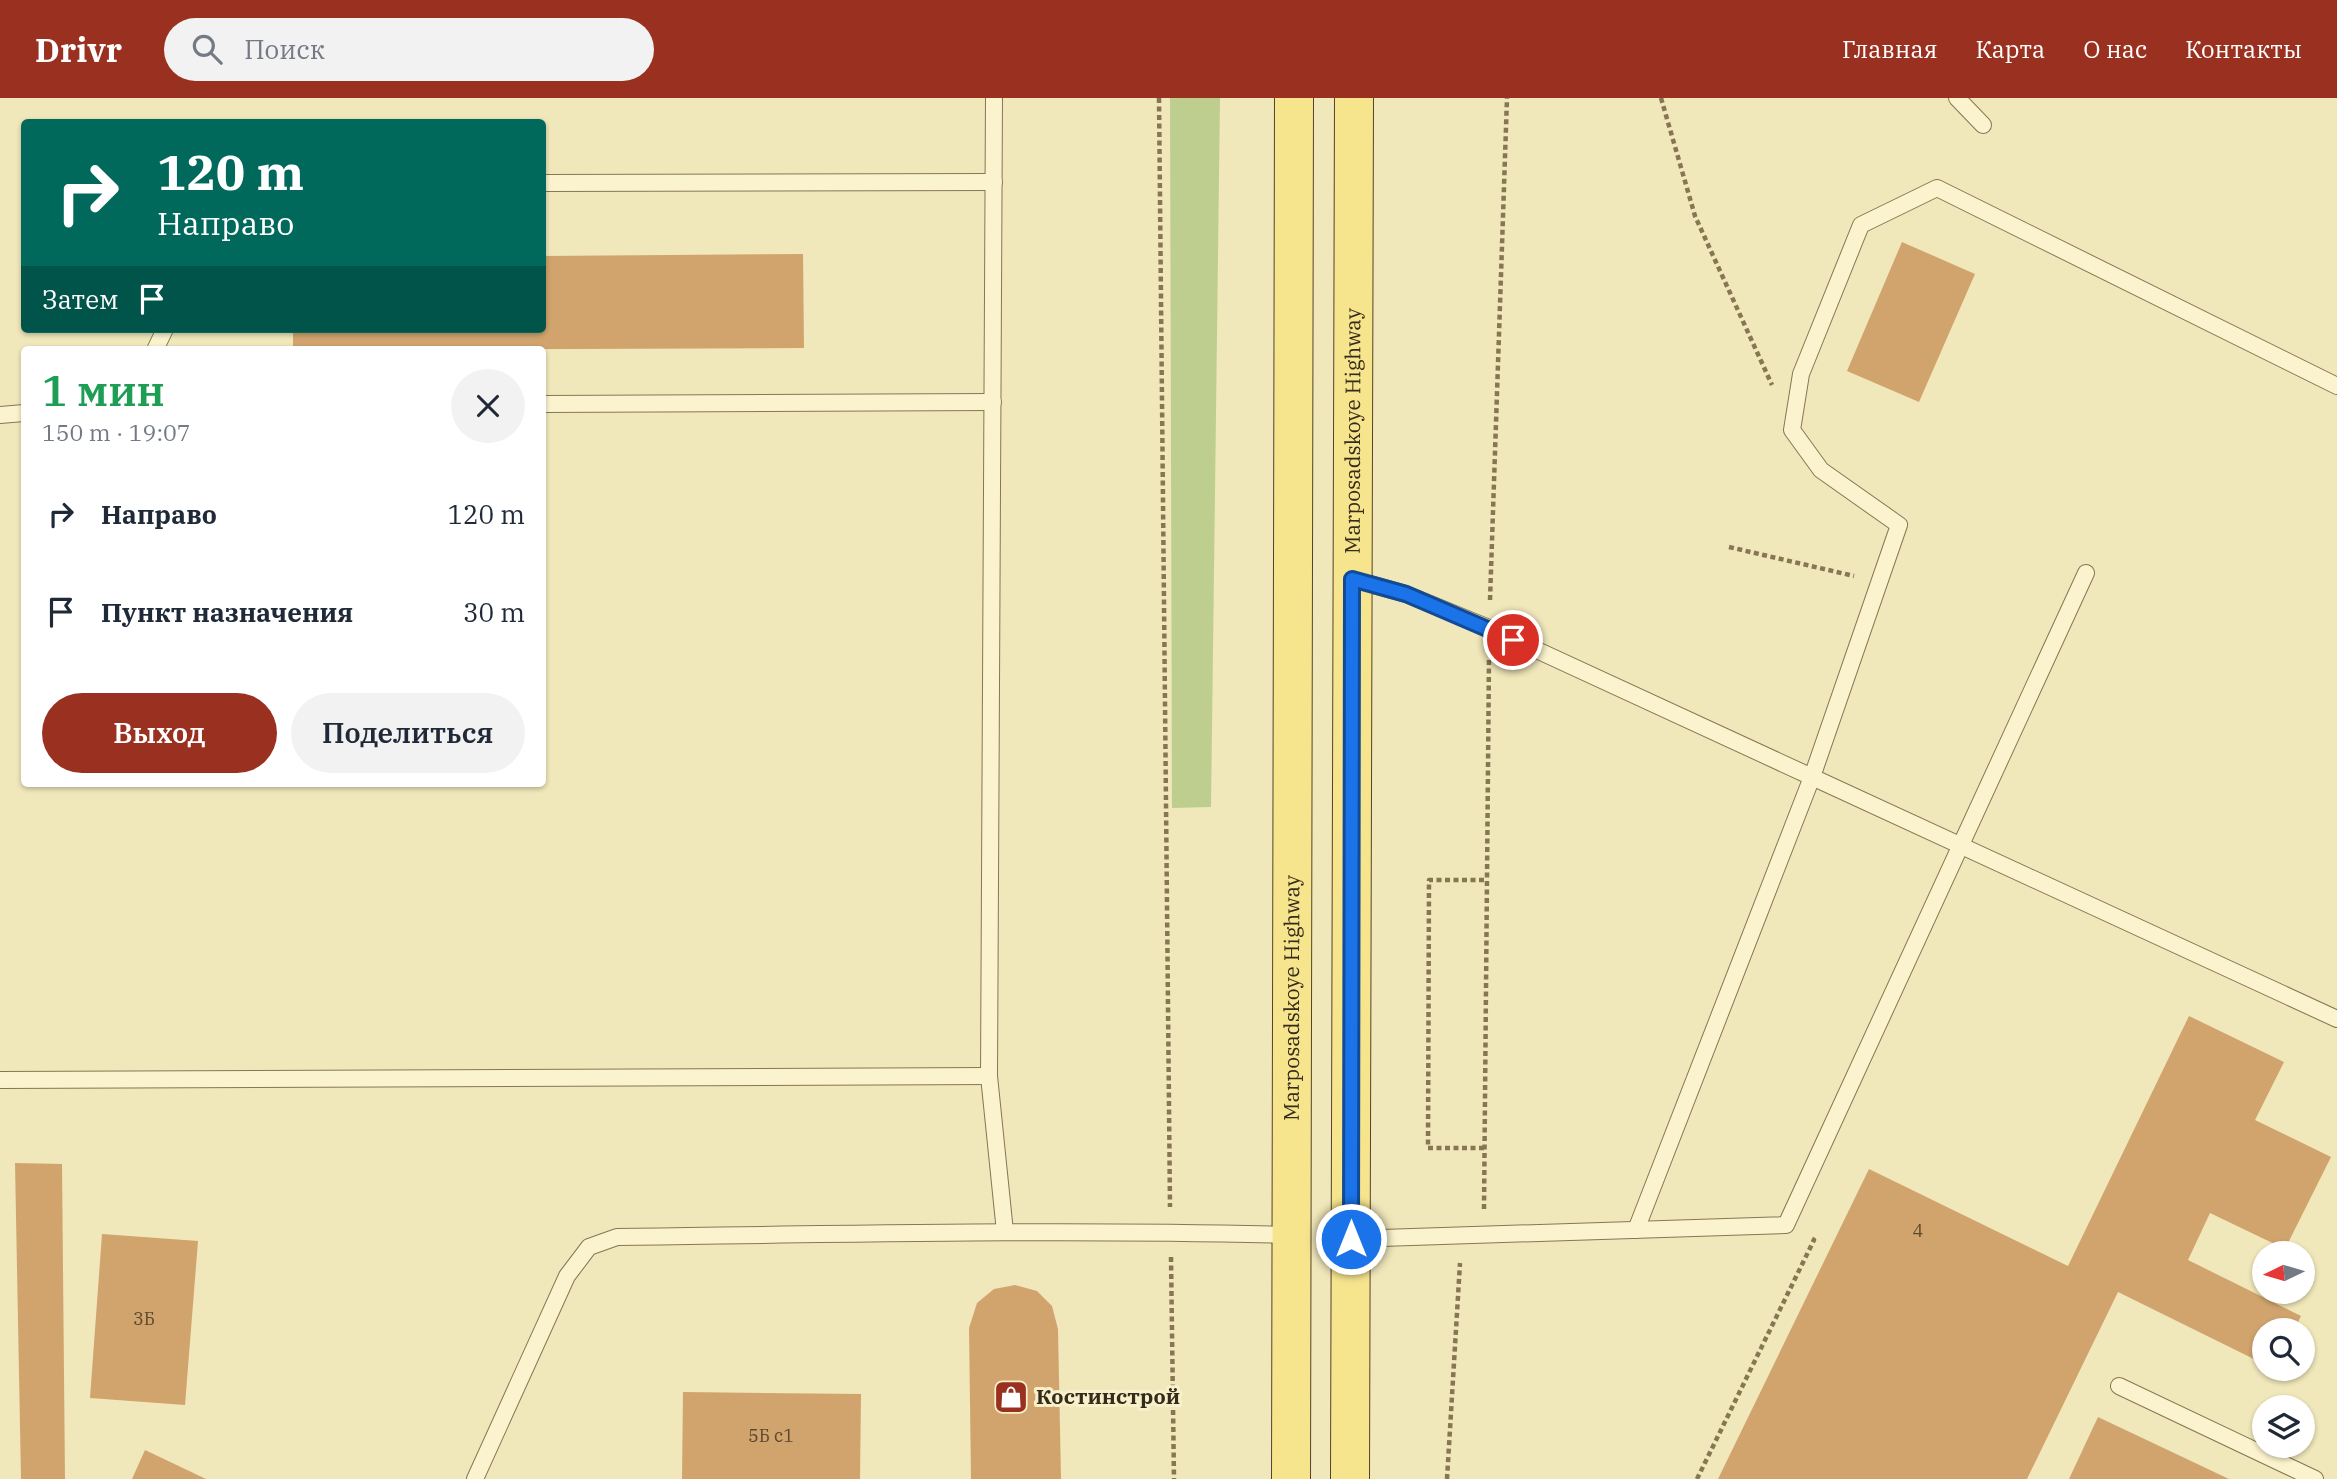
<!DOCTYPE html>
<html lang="ru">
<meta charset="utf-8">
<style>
:root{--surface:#fff;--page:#f2f2f3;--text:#1f2937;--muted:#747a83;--accent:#9a3020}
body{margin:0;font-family:"IBM Plex Serif",serif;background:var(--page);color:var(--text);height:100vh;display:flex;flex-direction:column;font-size:26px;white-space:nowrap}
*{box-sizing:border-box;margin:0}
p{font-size:23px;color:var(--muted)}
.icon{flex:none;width:38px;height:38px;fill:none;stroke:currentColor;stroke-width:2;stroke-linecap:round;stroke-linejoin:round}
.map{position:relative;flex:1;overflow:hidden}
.sheet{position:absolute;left:21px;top:248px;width:525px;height:441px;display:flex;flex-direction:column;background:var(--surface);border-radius:7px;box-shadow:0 2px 5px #0004}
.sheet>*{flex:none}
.hud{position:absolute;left:21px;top:21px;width:525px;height:214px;border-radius:7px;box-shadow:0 2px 5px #0004;background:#00695c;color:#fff;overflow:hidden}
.needle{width:46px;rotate:265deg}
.controls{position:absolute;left:2252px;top:1143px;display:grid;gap:14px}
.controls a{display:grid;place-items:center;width:63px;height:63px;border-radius:50%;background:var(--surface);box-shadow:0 2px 5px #0004;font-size:35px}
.pin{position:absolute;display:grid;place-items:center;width:60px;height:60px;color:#fff;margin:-30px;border:4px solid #fff;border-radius:50%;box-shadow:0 2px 7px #0007}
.me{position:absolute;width:77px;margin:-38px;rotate:0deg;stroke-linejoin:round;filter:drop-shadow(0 0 5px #0008)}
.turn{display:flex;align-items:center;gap:24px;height:147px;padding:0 21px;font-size:32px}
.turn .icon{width:91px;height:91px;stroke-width:2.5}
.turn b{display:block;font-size:49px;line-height:60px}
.then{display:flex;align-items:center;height:66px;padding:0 21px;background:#0003;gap:14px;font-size:26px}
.round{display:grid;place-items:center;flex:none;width:74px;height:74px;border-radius:37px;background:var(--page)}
.headline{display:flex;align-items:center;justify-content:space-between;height:119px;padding:0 21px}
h1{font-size:42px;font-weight:600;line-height:52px;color:#1e9e55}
.primary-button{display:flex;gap:14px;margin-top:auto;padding:14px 21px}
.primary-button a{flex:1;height:80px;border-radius:42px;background:var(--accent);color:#fff;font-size:28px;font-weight:600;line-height:80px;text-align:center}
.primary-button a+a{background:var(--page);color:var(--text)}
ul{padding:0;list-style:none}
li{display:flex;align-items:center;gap:21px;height:98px;padding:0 21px}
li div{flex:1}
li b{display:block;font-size:26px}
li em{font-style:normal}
header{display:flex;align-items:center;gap:42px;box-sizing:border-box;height:98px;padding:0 35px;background:var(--accent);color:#fff}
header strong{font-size:33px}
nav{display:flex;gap:38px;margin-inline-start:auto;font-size:24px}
.search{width:490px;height:63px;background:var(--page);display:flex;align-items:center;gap:18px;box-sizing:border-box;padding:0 24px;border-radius:38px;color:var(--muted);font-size:26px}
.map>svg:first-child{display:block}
</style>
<header>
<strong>Drivr</strong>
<div class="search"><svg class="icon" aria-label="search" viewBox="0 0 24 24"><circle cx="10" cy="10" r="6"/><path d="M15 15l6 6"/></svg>Поиск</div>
<nav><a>Главная</a><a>Карта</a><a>О нас</a><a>Контакты</a></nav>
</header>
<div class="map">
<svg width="2337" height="1381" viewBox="0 0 2337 1381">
<rect width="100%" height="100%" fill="#f0e7ba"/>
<polygon fill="#bece8e" points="1170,0 1220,0 1211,709 1172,710"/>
<g fill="#d1a46d">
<polygon points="1902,144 1975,176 1919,304 1847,273"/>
<polygon points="803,156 804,250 293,252 293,231 542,231 542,158"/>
<polygon points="2189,918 2284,964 2255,1022 2331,1059 2285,1151 2210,1115 2188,1162 2301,1218 2294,1232 2264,1232 2264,1266 2118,1194 2027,1381 1718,1381 1869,1071 2068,1168"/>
<polygon points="15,1065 62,1066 65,1381 21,1381"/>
<polygon points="102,1136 198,1143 185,1307 90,1300"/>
<polygon points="1015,1187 1037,1193 1052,1208 1058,1231 1061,1381 971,1381 969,1230 977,1205 994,1191"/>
<polygon points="683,1294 861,1296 860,1381 682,1381"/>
<polygon points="2098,1319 2229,1381 2069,1381"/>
<polygon points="145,1352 206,1381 132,1381"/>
</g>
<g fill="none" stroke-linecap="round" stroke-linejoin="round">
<g stroke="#877654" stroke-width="18">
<g id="lane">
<polyline points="994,0 989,978 1005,1134"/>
<polyline points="1957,0 1983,27"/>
<polyline points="542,85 994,84"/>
<polyline points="155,252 165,231"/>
<polyline points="2337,288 1937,90 1861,127 1801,276 1792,332 1821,372 1899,427 1812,679 2337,921"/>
<polyline points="542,306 993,304"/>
<polyline points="0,317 24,315"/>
<polyline points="1352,481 1406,496 1489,530 1812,679 1636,1132"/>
<polyline points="0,982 989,978"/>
<polyline points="1351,1141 1786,1127 2086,475"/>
<polyline points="2119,1288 2315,1381"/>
<path d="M475,1381L567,1178L589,1149L617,1139C842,1136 1067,1131 1293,1137"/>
</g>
</g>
<g stroke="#544329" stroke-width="40">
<g id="primary">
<path id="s1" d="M1291,1381L1294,0"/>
<path id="s2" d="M1350,1381L1354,0"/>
</g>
</g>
<g stroke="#877654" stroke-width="4.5" stroke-dasharray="5 3.5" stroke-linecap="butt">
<polyline points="1159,0 1170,1109"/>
<polyline points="1661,0 1695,118 1772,287"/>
<polyline points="1729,449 1854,478"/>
<polyline points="1490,502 1507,0"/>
<polyline points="1484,1050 1428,1050 1429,782 1487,782"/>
<polyline points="1484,1111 1489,559"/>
<polyline points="1171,1159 1174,1381"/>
<polyline points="1447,1381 1460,1165"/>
<polyline points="1697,1381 1814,1142 1809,1139"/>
</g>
<use href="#lane" stroke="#fbf3cd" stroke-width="16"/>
<use href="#primary" stroke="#f7e58e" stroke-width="38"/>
</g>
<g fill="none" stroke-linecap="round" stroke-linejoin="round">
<g stroke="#114b97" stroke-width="18">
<polyline id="route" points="1351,1141 1352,481 1406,496 1513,542"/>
</g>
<use href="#route" stroke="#1a73e8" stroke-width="12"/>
</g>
<defs>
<g id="shop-square" transform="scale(1.75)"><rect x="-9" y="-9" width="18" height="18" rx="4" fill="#9a3020" stroke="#f7f0ca"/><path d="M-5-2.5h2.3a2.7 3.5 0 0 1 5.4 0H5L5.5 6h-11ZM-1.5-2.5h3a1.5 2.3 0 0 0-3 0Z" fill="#fff"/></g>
</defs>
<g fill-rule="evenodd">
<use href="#shop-square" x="1011" y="1299"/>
</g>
<g text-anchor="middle" stroke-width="6" stroke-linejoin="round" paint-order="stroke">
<g font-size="18" fill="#5c492f">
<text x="1918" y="1139">4</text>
<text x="144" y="1227">3Б</text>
<text x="771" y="1344">5Б с1</text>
</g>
<g font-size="21" fill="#352b1a" stroke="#f7f0ca">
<text dy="7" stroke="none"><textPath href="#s2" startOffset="1048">Marposadskoye Highway</textPath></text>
<text dy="7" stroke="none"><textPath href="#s1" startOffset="481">Marposadskoye Highway</textPath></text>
</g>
<g font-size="21" font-weight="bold" fill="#352b1a" stroke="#f7f0ca" text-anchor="start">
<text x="1036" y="1306">Костинстрой</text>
</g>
</g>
</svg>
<div class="controls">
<a><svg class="needle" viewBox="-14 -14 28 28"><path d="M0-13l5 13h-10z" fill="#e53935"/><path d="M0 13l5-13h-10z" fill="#747a83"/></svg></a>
<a><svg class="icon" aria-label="search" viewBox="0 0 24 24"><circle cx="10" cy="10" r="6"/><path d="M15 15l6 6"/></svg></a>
<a><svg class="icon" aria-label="layers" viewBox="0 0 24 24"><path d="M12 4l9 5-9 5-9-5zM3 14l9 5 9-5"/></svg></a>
</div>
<div class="pin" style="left:1513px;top:542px;background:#d93025"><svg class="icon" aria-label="arrive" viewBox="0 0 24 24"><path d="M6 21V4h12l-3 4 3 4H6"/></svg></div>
<svg class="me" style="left:1351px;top:1141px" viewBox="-20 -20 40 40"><circle r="17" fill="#1a73e8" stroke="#fff" stroke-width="3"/><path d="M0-11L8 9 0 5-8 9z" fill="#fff"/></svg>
<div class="hud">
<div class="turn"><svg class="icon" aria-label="right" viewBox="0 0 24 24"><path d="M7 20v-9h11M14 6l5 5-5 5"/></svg><div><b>120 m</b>Направо</div></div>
<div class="then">Затем<svg class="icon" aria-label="arrive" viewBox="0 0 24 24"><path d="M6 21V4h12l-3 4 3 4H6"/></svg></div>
</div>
<section class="sheet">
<div class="headline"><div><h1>1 мин</h1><p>150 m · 19:07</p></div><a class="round"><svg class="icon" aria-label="close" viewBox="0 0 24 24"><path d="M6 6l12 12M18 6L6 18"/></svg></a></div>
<ul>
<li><svg class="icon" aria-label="right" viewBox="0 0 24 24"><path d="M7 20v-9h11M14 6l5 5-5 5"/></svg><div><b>Направо</b></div><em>120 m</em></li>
<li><svg class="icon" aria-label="arrive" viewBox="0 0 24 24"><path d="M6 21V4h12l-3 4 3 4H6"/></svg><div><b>Пункт назначения</b></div><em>30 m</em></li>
</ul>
<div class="primary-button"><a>Выход</a><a>Поделиться</a></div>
</section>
</div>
